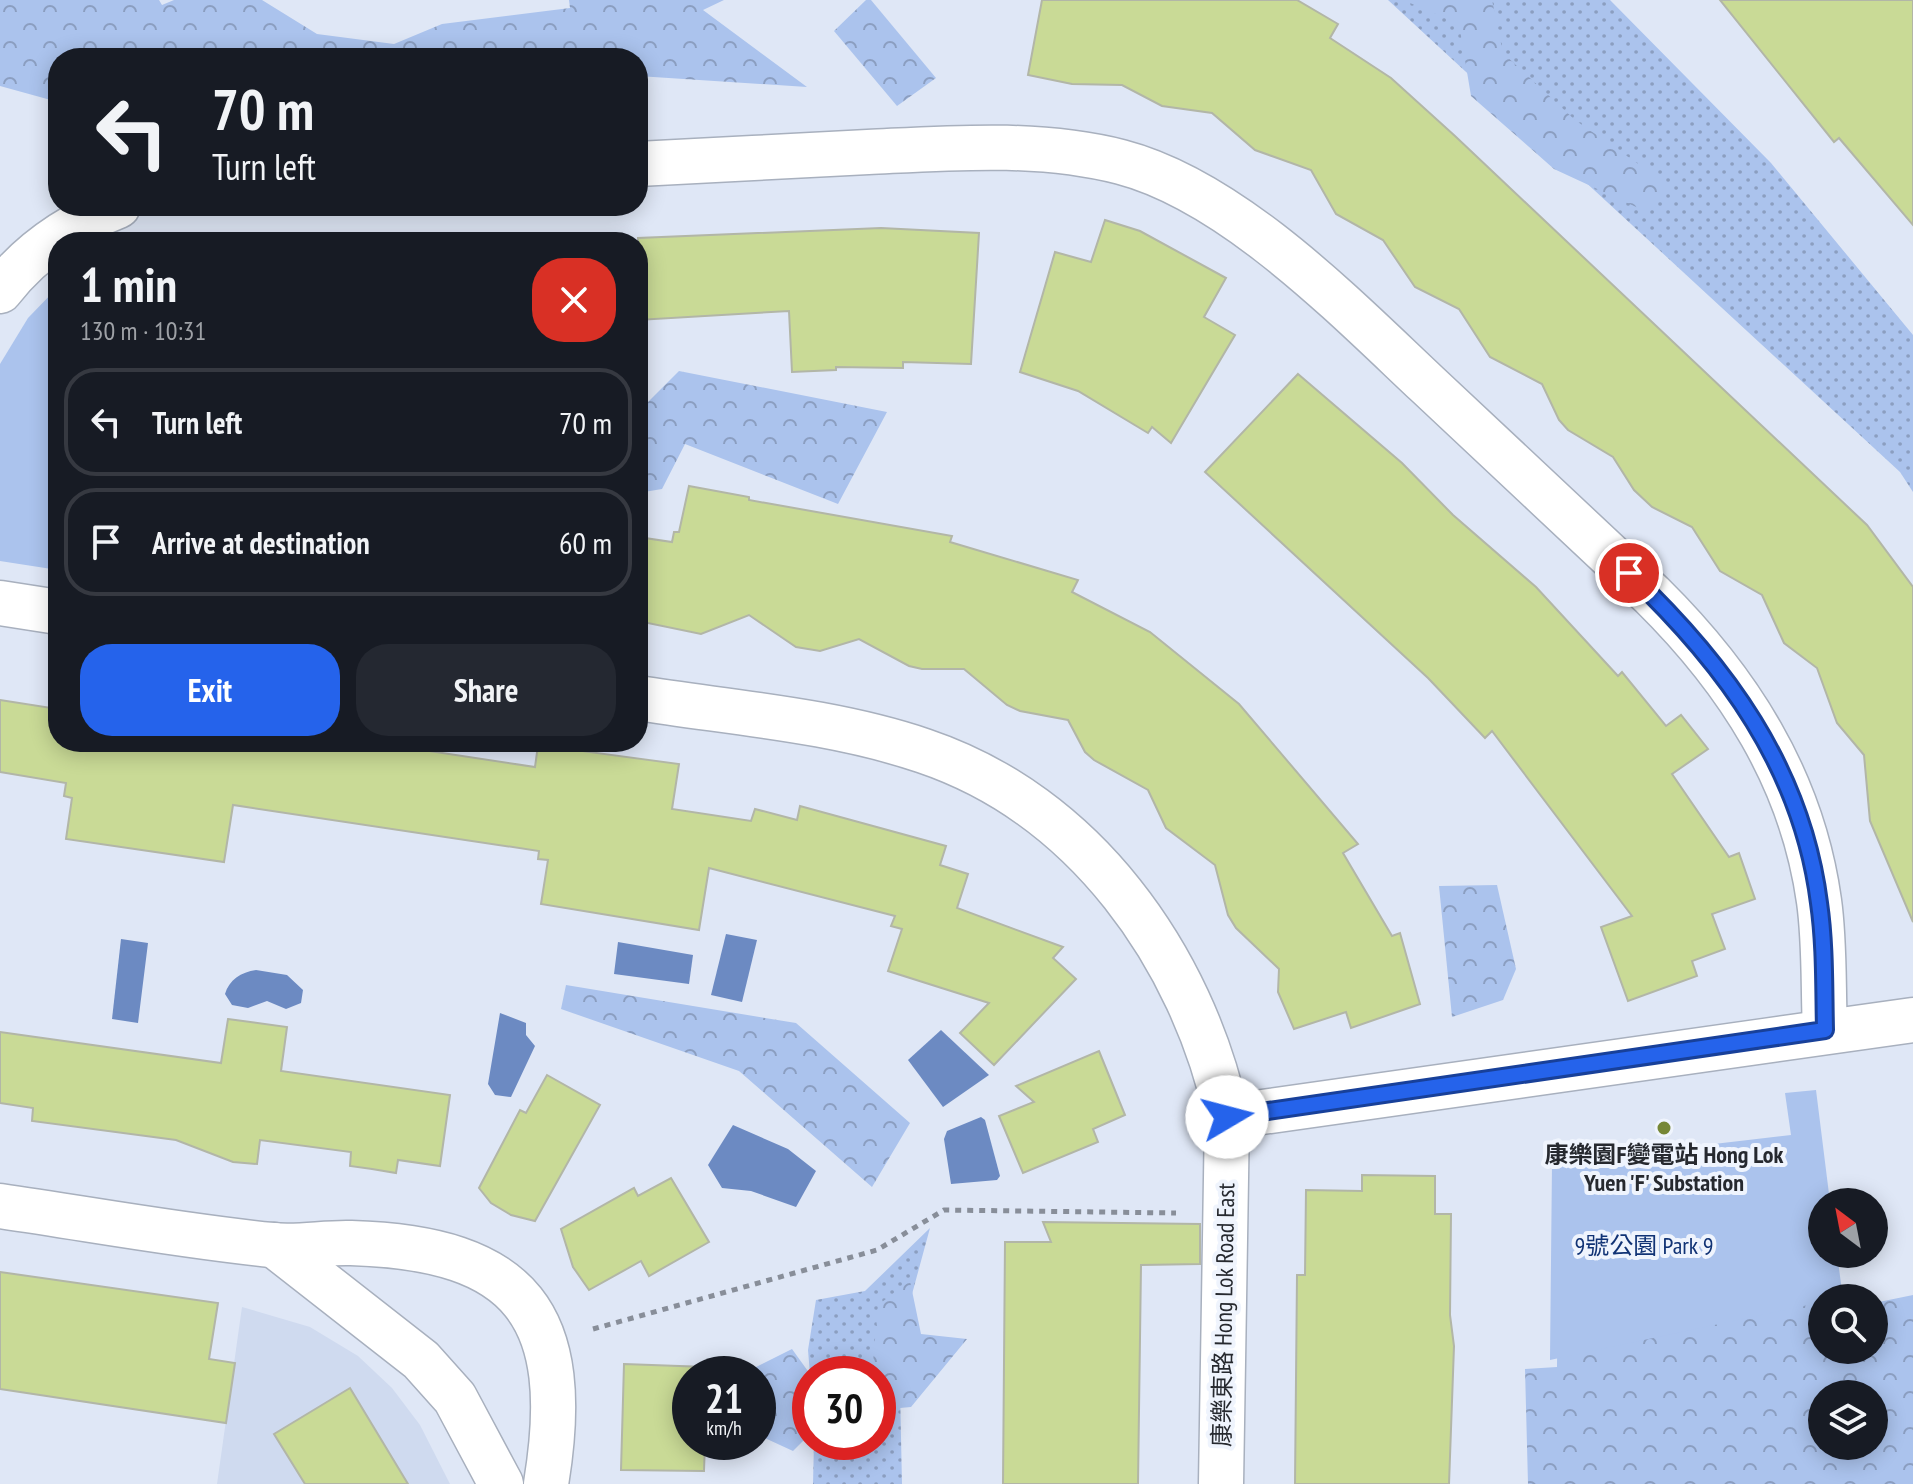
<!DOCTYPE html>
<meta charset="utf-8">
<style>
:root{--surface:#171b24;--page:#242831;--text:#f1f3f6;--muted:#9ea1a6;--line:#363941;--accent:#2563eb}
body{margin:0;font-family:"PT Sans Narrow","Noto Sans TC",sans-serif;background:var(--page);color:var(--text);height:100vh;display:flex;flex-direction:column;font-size:30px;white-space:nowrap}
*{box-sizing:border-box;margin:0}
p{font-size:26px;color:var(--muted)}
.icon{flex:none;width:44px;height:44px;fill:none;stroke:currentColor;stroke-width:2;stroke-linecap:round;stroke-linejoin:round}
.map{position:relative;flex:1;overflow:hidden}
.panel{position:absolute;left:48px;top:232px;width:600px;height:520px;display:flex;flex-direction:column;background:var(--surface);border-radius:32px;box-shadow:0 4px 20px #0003}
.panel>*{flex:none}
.top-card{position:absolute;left:48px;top:48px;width:600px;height:168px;border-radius:32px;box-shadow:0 4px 20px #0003;background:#171b24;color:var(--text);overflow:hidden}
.needle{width:52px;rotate:328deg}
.controls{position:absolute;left:1808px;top:1188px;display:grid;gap:16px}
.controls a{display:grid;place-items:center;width:80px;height:80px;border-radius:50%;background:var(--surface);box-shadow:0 4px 20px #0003;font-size:40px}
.speed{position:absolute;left:672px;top:1356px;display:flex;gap:16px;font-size:40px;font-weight:700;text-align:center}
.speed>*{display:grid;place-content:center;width:104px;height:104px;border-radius:50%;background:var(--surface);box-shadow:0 4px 20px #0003;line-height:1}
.speed small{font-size:20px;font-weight:400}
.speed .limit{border:12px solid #d22;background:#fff;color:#111}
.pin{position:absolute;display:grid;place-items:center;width:68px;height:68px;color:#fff;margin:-34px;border:4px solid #fff;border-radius:50%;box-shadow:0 2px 8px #0007}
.me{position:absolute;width:88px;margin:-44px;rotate:82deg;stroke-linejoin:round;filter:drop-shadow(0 0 6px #0008)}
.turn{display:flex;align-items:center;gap:28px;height:168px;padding:0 32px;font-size:36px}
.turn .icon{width:104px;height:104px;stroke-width:2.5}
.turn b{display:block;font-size:56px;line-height:68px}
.round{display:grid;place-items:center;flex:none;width:84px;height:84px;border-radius:32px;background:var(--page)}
.head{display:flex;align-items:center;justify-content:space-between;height:136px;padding:0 32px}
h1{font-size:48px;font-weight:700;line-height:60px}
.button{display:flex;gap:16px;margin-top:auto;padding:16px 32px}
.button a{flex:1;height:92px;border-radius:32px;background:var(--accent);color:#fff;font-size:32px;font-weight:700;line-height:92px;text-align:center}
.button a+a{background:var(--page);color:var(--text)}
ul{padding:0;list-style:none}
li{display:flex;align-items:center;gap:24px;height:108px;margin:0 16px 12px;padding:0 16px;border:4px solid var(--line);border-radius:32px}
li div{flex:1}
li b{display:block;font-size:30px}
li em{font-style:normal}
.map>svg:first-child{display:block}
</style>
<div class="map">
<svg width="1913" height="1484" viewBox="0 0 1913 1484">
<defs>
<pattern id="grass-dots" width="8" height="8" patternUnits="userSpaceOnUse" patternTransform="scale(2)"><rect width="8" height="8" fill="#abc3ed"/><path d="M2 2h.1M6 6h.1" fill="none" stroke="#8b9ec0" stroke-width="1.8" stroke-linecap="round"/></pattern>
<pattern id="forest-crowns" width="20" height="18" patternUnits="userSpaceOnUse" patternTransform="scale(2)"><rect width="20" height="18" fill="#abc3ed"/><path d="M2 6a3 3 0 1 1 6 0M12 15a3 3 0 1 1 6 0" fill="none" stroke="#8b9ec0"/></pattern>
</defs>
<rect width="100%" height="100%" fill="#dfe7f6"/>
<polygon fill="#cfdaef" points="242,1307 310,1327 358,1356 392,1388 420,1425 450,1484 217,1484"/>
<g fill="url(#grass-dots)">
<polygon points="1388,0 1610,0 1771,163 1913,335 1913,492 1900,472"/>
<polygon points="930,1228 899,1342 902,1484 813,1484 814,1442 878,1442 878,1374 810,1374 808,1350 816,1300 865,1291"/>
</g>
<g fill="url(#forest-crowns)" fill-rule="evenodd">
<polygon points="0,0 159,0 162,5 174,0 262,0 317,34 394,44 442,24 570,8 569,0 724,0 703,10 807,87 638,76 638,58 58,58 58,102 0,86"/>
<polygon points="866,0 871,0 936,78 897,106 834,31"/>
<polygon points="1403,0 1492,0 1503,53 1575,120 1673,188 1647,212 1554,169 1471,96 1459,24"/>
<polygon points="679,371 887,412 838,504 685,444 662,489 638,493 638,412"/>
<polygon points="1497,885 1516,969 1503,1000 1452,1017 1439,886"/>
<polygon points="566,985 796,1023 910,1123 872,1187 739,1071 561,1009"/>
<path d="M1559,1172L1822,1202V1350H1874V1303L1913,1295V1484H1528L1525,1369L1557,1367ZM1822,1394H1874V1446H1822Z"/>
<polygon points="910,1281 921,1334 967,1339 911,1407 878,1410 878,1374 872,1374 878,1305"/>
<polygon points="792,1349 810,1374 810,1434 793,1451 758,1435 758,1374 742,1374"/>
</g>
<g fill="#abc3ed">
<polygon points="58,287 58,570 0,561 0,364 28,318"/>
<polygon points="1816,1090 1830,1202 1822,1202 1822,1254 1837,1254 1843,1298 1822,1298 1822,1302 1550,1360 1552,1163 1791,1135 1785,1093"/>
</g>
<g fill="#6c8ac2">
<polygon points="726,934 757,940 742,1002 711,995"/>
<polygon points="121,939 148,943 138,1023 112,1019"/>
<polygon points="618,942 693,955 689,984 614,974"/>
<path d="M256,970L287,975L303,990L301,1003L286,1009L267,1001L248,1008L232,1005L225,994C229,980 241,972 256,970Z"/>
<polygon points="500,1013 526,1023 526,1035 535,1046 511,1097 495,1095 488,1084"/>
<polygon points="941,1030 989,1075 943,1107 908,1060"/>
<polygon points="981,1117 985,1120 1000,1176 997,1180 951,1184 944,1139 947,1131"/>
<polygon points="733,1125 788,1149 816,1171 796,1207 751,1191 722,1188 708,1165"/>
</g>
<g fill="#c9da96" stroke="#b2b6a7" stroke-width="2">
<polygon points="1042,0 1297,0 1338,24 1330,38 1391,78 1455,136 1867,525 1913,587 1913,922 1870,821 1864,755 1837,723 1817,668 1784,643 1762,595 1720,571 1692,527 1652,507 1634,490 1613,457 1568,430 1559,420 1542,384 1490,357 1459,309 1415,287 1383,240 1336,214 1311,170 1255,150 1212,113 1162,106 1122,85 1072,84 1028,75"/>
<polygon points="1720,0 1913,0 1913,225 1839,138 1834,142"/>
<polygon points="1105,220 1140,231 1226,278 1204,317 1235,335 1171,443 1152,427 1148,433 1078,391 1020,372 1055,252 1091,262"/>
<polygon points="881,228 979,233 971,364 903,362 903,368 836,367 836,370 792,372 789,311 638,320 638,238"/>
<polygon points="1298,374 1402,463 1453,515 1536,587 1618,676 1622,672 1666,726 1681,715 1708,749 1672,774 1729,857 1739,853 1755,899 1712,914 1725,949 1692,961 1697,976 1628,1001 1601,927 1632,916 1492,731 1485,738 1428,678 1205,472"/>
<polygon points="689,486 749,497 749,500 952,536 950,542 1078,580 1072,592 1150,632 1239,704 1358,844 1343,853 1392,936 1400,933 1420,1004 1351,1028 1346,1012 1294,1029 1278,992 1279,969 1236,928 1228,915 1215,865 1166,828 1148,790 1094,760 1085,752 1068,720 1020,711 1007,705 964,669 922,669 909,666 859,639 820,651 796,647 749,615 701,634 638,621 638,537 672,542 674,532 679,532"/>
<polygon points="0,700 58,709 58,742 214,742 265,749 266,742 370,742 535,767 538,745 679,764 672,809 751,821 755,809 797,820 800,806 946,846 940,865 968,874 957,908 1063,947 1053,958 1076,979 994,1065 960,1033 989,1003 888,971 902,929 891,926 895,916 709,868 699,930 541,904 548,860 538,859 539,851 233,805 224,862 66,839 72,798 64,796 66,783 0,772"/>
<polygon points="228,1019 287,1027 281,1071 450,1095 440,1166 398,1160 396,1173 372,1169 350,1166 351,1152 260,1140 257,1164 233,1162 176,1140 32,1121 33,1108 0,1103 0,1032 221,1063"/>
<polygon points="1099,1051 1125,1115 1093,1129 1098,1142 1023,1173 999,1116 1034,1102 1016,1086"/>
<polygon points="547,1075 600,1105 535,1221 511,1215 491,1203 479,1188 520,1110 526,1113"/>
<polygon points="1362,1175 1435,1176 1435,1214 1451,1214 1450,1315 1454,1346 1449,1484 1295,1484 1297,1275 1305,1275 1306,1190 1362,1191"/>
<polygon points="671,1178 709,1242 649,1276 641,1261 589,1290 573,1267 561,1229 634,1188 638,1196"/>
<polygon points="1043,1222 1200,1224 1200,1264 1141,1265 1138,1484 1003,1484 1005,1242 1051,1242"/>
<polygon points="0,1272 218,1303 209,1359 235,1363 226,1423 0,1389"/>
<polygon points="624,1364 706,1367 706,1374 690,1374 690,1442 705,1442 704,1471 621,1470"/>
<polygon points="350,1388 408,1484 305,1484 274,1434"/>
</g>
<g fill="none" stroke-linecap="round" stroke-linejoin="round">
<g stroke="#a8b0be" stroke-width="47">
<g id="minor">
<path d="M638,164C715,160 791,156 868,152C952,148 1038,141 1121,162C1232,191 1344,306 1427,384C1502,454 1577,524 1652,595C1738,680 1802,779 1819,901C1825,943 1823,988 1825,1030"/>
<path d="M0,291C30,252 72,224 118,206"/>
<polyline points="0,603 58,612"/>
<path d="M638,698C733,713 833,720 924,751C1084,805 1192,956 1227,1117L1221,1484"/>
<polyline points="1227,1117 1913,1020"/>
<path d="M0,1206C90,1219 181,1236 272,1245C298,1248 325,1242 351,1243C522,1248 574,1315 546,1484"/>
<polyline points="274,1245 421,1360 455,1398 501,1484"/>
</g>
</g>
<polyline stroke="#888e99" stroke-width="5" stroke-dasharray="6 6" stroke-linecap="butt" points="593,1329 877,1250 944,1210 1176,1213"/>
<use href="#minor" stroke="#fff" stroke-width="44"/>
</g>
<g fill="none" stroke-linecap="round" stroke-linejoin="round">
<g stroke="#184099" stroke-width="20">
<path id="route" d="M1227,1117L1825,1030C1824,988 1825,944 1819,903C1802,768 1725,664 1629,573"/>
</g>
<use href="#route" stroke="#2563eb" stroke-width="14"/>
</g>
<circle fill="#768736" stroke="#eff4fd" stroke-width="3" cx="1664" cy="1128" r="8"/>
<g text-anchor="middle" stroke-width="8" stroke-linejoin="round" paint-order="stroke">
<g font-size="24" font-weight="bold" fill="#26292f" stroke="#eff4fd">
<text x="1664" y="1163">康樂園F變電站 Hong Lok<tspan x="1664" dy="28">Yuen 'F' Substation</tspan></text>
</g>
<g font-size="24" fill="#113375" stroke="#eff4fd">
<text x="1644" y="1254">9號公園 Park 9</text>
</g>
<g font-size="24" fill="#26292f" stroke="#eff4fd">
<text transform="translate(1224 1315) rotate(-89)" y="8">康樂東路 Hong Lok Road East</text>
</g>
</g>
</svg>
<div class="controls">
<a><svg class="needle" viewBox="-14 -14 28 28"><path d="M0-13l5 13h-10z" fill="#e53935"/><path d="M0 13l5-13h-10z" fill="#9ea1a6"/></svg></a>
<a><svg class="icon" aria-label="search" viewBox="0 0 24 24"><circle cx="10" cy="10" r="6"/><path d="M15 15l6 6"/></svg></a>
<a><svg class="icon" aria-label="layers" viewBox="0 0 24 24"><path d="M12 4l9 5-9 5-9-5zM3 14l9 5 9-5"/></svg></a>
</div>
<div class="speed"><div>21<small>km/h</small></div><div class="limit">30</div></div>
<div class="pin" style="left:1629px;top:573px;background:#d93025"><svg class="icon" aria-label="arrive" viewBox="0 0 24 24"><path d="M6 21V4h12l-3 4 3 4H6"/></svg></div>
<svg class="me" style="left:1227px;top:1117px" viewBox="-20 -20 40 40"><circle r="19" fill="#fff"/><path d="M0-13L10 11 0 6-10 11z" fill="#2563eb"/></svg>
<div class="top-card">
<div class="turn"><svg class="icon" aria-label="left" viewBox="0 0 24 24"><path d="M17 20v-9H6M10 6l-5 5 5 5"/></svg><div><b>70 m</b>Turn left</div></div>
</div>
<section class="panel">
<div class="head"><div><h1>1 min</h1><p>130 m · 10:31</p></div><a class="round" style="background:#d93025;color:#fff"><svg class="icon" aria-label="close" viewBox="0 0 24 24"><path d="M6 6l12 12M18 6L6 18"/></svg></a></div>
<ul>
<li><svg class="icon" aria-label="left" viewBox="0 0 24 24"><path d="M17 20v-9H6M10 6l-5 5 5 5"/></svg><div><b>Turn left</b></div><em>70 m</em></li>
<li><svg class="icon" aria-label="arrive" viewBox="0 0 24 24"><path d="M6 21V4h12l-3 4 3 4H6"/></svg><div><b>Arrive at destination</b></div><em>60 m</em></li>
</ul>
<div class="button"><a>Exit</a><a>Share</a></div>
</section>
</div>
